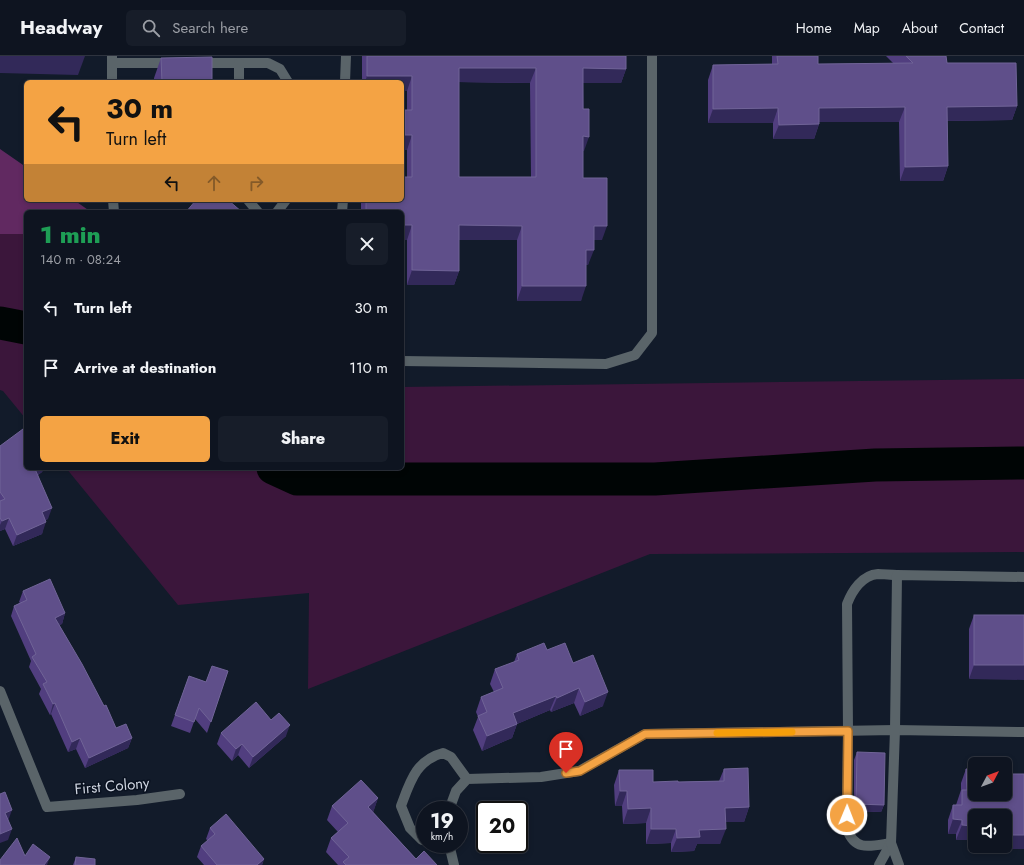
<!DOCTYPE html>
<meta charset="utf-8">
<style>
:root{--surface:#0e1420;--page:#171d29;--text:#f1f3f6;--muted:#9b9ea5;--line:#2e333e;--accent:#f4a344}
body{margin:0;font-family:Jost,sans-serif;background:var(--page);color:var(--text);height:100vh;display:flex;flex-direction:column;font-size:15px;white-space:nowrap}
*{box-sizing:border-box;margin:0}
p{font-size:13px;color:var(--muted)}
.icon{flex:none;width:22px;height:22px;fill:none;stroke:currentColor;stroke-width:2;stroke-linecap:round;stroke-linejoin:round}
.map{position:relative;flex:1;overflow:hidden}
.details{position:absolute;left:24px;top:154px;width:380px;height:260px;display:flex;flex-direction:column;background:var(--surface);border-radius:6px;box-shadow:0 2px 6px #0003,0 0 0 1px var(--line)}
.details>*{flex:none}
.hud{position:absolute;left:24px;top:24px;width:380px;height:122px;border-radius:6px;box-shadow:0 2px 6px #0003,0 0 0 1px var(--line);background:#f4a344;color:#111;overflow:hidden}
.needle{width:26px;rotate:49deg}
.buttons{position:absolute;left:968px;top:701px;display:grid;gap:8px}
.buttons a{display:grid;place-items:center;width:44px;height:44px;border-radius:6px;background:var(--surface);box-shadow:0 2px 6px #0003,0 0 0 1px var(--line);font-size:20px}
.speed{position:absolute;left:416px;top:745px;display:flex;gap:8px;font-size:20px;font-weight:700;text-align:center}
.speed>*{display:grid;place-content:center;width:52px;height:52px;border-radius:50%;background:var(--surface);box-shadow:0 2px 6px #0003,0 0 0 1px var(--line);line-height:1}
.speed small{font-size:10px;font-weight:400}
.speed .limit{border:2px solid #111;border-radius:6px;background:#fff;color:#111}
.pin{position:absolute;display:grid;place-items:center;width:34px;height:34px;color:#fff;margin:-41px -17px;border-radius:50% 50% 50% 0;rotate:-45deg;box-shadow:0 0 4px #0007}
.pin .icon{rotate:45deg}
.me{position:absolute;width:44px;margin:-22px;rotate:1deg;stroke-linejoin:round;filter:drop-shadow(0 0 3px #0008)}
.turn{display:flex;align-items:center;gap:14px;height:84px;padding:0 16px;font-size:18px}
.turn .icon{width:52px;height:52px;stroke-width:2.5}
.turn b{display:block;font-size:28px;line-height:34px}
.lanes{display:flex;align-items:center;height:38px;padding:0 16px;background:#0003;justify-content:center;gap:20px;direction:ltr}
.lanes .off{opacity:.35}
.round{display:grid;place-items:center;flex:none;width:42px;height:42px;border-radius:6px;background:var(--page)}
.overview{display:flex;align-items:center;justify-content:space-between;height:68px;padding:0 16px}
h1{font-size:24px;font-weight:800;line-height:30px;color:#1e9e55}
.action{display:flex;gap:8px;margin-top:auto;padding:8px 16px}
.action a{flex:1;height:46px;border-radius:6px;background:var(--accent);color:#111;font-size:16px;font-weight:800;line-height:46px;text-align:center}
.action a+a{background:var(--page);color:var(--text)}
ul{padding:0;list-style:none}
li{display:flex;align-items:center;gap:12px;height:60px;padding:0 16px}
li div{flex:1}
li b{display:block;font-size:15px}
li em{font-style:normal}
header{display:flex;align-items:center;gap:24px;box-sizing:border-box;height:56px;padding:0 20px;background:var(--surface);border-bottom:1px solid var(--line)}
header strong{font-size:19px}
nav{display:flex;gap:22px;margin-inline-start:auto;font-size:14px}
.search{width:280px;height:36px;background:var(--page);display:flex;align-items:center;gap:10px;box-sizing:border-box;padding:0 14px;border-radius:6px;color:var(--muted);font-size:15px}
.map>svg:first-child{display:block}
</style>
<header>
<strong>Headway</strong>
<div class="search"><svg class="icon" aria-label="search" viewBox="0 0 24 24"><circle cx="10" cy="10" r="6"/><path d="M15 15l6 6"/></svg>Search here</div>
<nav><a>Home</a><a>Map</a><a>About</a><a>Contact</a></nav>
</header>
<div class="map">
<svg width="1024" height="809" viewBox="0 0 1024 809">
<rect width="100%" height="100%" fill="#121b2a"/>
<g fill="#3b163b">
<polygon points="0,178 26,178 26,363 3,335 0,334"/>
<polygon points="1024,323 1024,496 650,498 308,633 309,537 178,549 66,412 402,412 402,331"/>
</g>
<polygon fill="#612961" points="0,93 26,111 26,144 74,144 91,156 26,156 26,178 0,178"/>
<g fill="none" stroke-linecap="round" stroke-linejoin="round">
<g stroke="#000505" stroke-width="33">
<polyline points="0,267 26,272"/>
<polyline points="273,412 297,423 655,423 875,409 1024,407"/>
</g>
<g stroke="#5a6469" stroke-width="10">
<polyline points="112,0 112,26"/>
<polyline points="112,7 173,7"/>
<polyline points="199,7 268,7 280,13 288,26"/>
<polyline points="239,7 239,26"/>
<polyline points="345,26 346,0"/>
<polyline points="113,144 114,156"/>
<polyline points="248,144 258,156"/>
<polyline points="277,156 286,144"/>
<polyline points="342,156 343,144"/>
<polyline points="402,305 606,308 635,299 652,277 652,0"/>
<polyline points="0,635 47,751 137,744 180,738"/>
<polyline points="449,754 456,735 467,723 541,721 579,715 645,678 895,674 1024,676"/>
<path d="M425,784H422L410,772L401,750C410,726 416,704 443,697L451,701L467,723"/>
<path d="M891,787C871,790 855,796 847,773L848,675L847,548C852,535 862,519 878,518C884,518 891,519 897,519"/>
<polyline points="449,788 454,809"/>
<polyline points="879,809 891,787"/>
<polyline points="899,809 891,787 895,674 897,519 1024,521"/>
</g>
</g>
<g fill="#513e7f" fill-rule="evenodd">
<path d="M362,0H626V13L621,27H583L584,95H583V122L602,184H594L588,209H586L581,245H517V184H459V215L454,229H407V184L402,156H361V144H402L407,121V94H402V63L405,54H407V35H402V26H362ZM459,26L530,27L531,121H459Z"/>
<polygon points="772,0 818,0 818,8 894,8 886,0 946,0 947,7 1017,50 1012,64 947,65 948,110 943,125 900,125 899,66 819,66 819,68 814,83 773,83 773,67 708,67 708,24 713,9 772,8"/>
<polygon points="161,2 212,26 154,26 154,22"/>
<polygon points="0,390 26,412 44,412 42,416 38,419 48,463 45,464 42,478 13,490 5,473 0,475"/>
<polygon points="23,535 65,557 62,568 59,569 116,672 132,682 128,692 85,712 76,693 68,696 51,658 50,659 39,638 41,633 29,611 31,605 11,560 14,550 20,547 19,546"/>
<polygon points="974,559 1024,559 969,623 969,573"/>
<polygon points="547,594 573,607 603,650 580,660 574,647 551,656 550,654 517,668 512,682 482,695 473,674 478,661 476,656 481,641 494,636 490,628 495,613 514,606 517,598"/>
<polygon points="228,615 207,677 195,663 190,677 171,670 189,620 206,626"/>
<polygon points="221,677 286,680 249,712 238,699 232,705 217,688"/>
<polygon points="857,696 884,749 881,756 854,755 854,704"/>
<polygon points="724,713 749,751 744,766 725,766 720,788 697,788 694,795 671,796 671,787 646,788 646,767 623,768 622,750 615,750 614,729 619,714 653,726 678,726 719,725"/>
<polygon points="966,713 975,713 975,738 1005,738 1005,718 1024,718 1024,793 1003,793 1002,796 985,796 985,790 1005,790 1005,760 975,760 975,784 956,784 956,778 948,778 948,764 953,749 956,749 961,734 961,727"/>
<polygon points="378,742 373,756 416,803 437,809 338,809 326,796 331,782 338,776 327,764 332,750"/>
<polygon points="210,772 264,803 262,809 204,809 197,801 201,790 208,785 206,783"/>
<polygon points="76,801 95,809 73,809"/>
</g>
<g fill="#322959">
<polygon points="0,0 85,0 78,19 0,17"/>
<polygon points="459,12 536,12 530,27 454,26"/>
<polygon points="583,12 626,13 621,27 578,27"/>
<polygon points="367,20 412,20 407,35 402,35 402,26 365,26"/>
<polygon points="1017,50 1012,64 942,65 947,51"/>
<polygon points="905,51 899,66 814,66 819,52"/>
<polygon points="778,52 773,67 708,67 713,53"/>
<polygon points="819,68 814,83 773,83 779,69"/>
<polygon points="405,79 412,79 407,94 402,94 402,88"/>
<polygon points="583,80 589,81 584,95 578,95"/>
<polygon points="948,110 943,125 900,125 905,111"/>
<polygon points="157,144 208,144 207,146 157,146"/>
<polygon points="402,169 412,169 407,184 402,184"/>
<polygon points="459,169 522,170 517,184 454,184"/>
<polygon points="594,170 607,170 602,184 588,184"/>
<polygon points="586,194 594,194 588,209 581,209"/>
<polygon points="412,214 459,215 454,229 407,229"/>
<polygon points="522,230 586,230 581,245 517,245"/>
<polygon points="36,412 44,412 42,416 31,424 35,413"/>
<polygon points="52,452 48,463 38,467 42,456"/>
<polygon points="9,462 5,473 0,475 0,469 2,465"/>
<polygon points="46,466 42,478 13,490 17,479"/>
<polygon points="65,557 62,568 51,572 55,562"/>
<polygon points="974,609 1024,609 1024,624 969,623"/>
<polygon points="579,632 574,647 551,656 557,642"/>
<polygon points="608,636 603,650 580,660 585,646"/>
<polygon points="556,640 550,654 517,668 512,682 482,695 487,680 513,657"/>
<polygon points="55,647 51,658 50,659 53,648"/>
<polygon points="290,669 286,680 249,712 253,701"/>
<polygon points="80,682 76,693 68,696 72,686"/>
<polygon points="132,682 128,692 85,712 89,702"/>
<polygon points="242,688 238,699 232,705 236,693"/>
<polygon points="620,735 627,735 622,750 615,750"/>
<polygon points="378,742 373,757 368,751"/>
<polygon points="856,748 884,749 881,756 854,755"/>
<polygon points="749,751 744,766 719,766 725,752"/>
<polygon points="651,752 646,767 623,768 628,753"/>
<polygon points="12,754 8,765 5,757"/>
<polygon points="953,763 962,764 956,778 948,778"/>
<polygon points="962,769 975,770 975,784 956,784"/>
<polygon points="12,773 8,784 0,787 0,778"/>
<polygon points="651,773 676,773 671,787 646,788"/>
<polygon points="726,773 720,788 697,788 694,795 671,796 677,782 699,774"/>
<polygon points="1007,779 1024,779 1024,793 1003,793 1002,796 985,796 987,790 1005,790 1005,781"/>
<polygon points="50,801 47,809 44,809"/>
<polygon points="264,803 262,809 257,809"/>
</g>
<g fill="#5f4f8a" stroke="#706497" fill-rule="evenodd">
<path d="M367,0H626V13L583,12V53H589V81L583,80V122H607V170H594V194H586V230H522V170L459,169V215L412,214V169H402V156H366V144H402V121H412V79H405V54H412V20H367ZM459,12H536V121H459Z"/>
<polygon points="777,0 818,0 818,8 913,7 906,0 946,0 947,7 1016,7 1017,50 947,51 948,110 905,111 905,51 819,52 819,68 779,69 778,52 713,53 713,9 778,8"/>
<polygon points="212,1 212,26 162,26 161,2"/>
<polygon points="196,144 228,144 242,156 186,156"/>
<polygon points="23,373 26,377 26,412 36,412 35,413 52,452 42,456 46,466 17,479 9,462 2,465 0,462 0,445 5,443 0,436 0,390"/>
<polygon points="50,523 65,557 55,562 82,608 104,650 106,649 116,672 126,668 132,682 89,702 80,682 72,686 55,647 53,648 43,628 47,626 32,601 36,598 14,550 27,544 23,535"/>
<rect x="974" y="559" width="50" height="50"/>
<polygon points="544,587 547,594 565,587 573,607 593,599 608,636 585,646 579,632 557,642 556,640 513,657 517,668 487,680 478,660 487,656 481,641 503,632 495,613 519,604 517,598"/>
<polygon points="212,610 228,615 211,666 199,652 194,666 175,659 189,620 206,626"/>
<polygon points="256,646 271,664 279,657 290,669 253,701 242,688 236,693 221,677"/>
<polygon points="857,696 885,697 884,749 856,748"/>
<rect x="980" y="706" width="23" height="2"/>
<polygon points="748,712 749,751 725,752 726,773 699,774 700,781 677,782 676,773 651,773 651,752 628,753 627,735 620,735 619,714 653,714 653,726 678,725 678,726 724,725 724,713"/>
<polygon points="966,713 975,713 975,738 1005,738 1005,718 1024,718 1024,779 1007,779 1007,781 1005,781 1005,760 975,760 975,770 962,769 962,764 953,763 953,749 962,749 962,734 967,734"/>
<polygon points="361,724 378,742 368,751 416,803 424,795 437,809 346,809 343,806 349,801 331,782 348,767 332,750"/>
<polygon points="5,736 12,754 5,757 12,773 0,778 0,738"/>
<polygon points="226,758 264,803 257,809 217,809 201,790 215,778 210,772"/>
<polygon points="17,782 25,800 33,788 50,801 44,809 0,809 0,804"/>
<polygon points="76,801 95,803 95,809 75,809"/>
</g>
<g fill="none" stroke-linecap="round" stroke-linejoin="round">
<g stroke="#9f6a2c" stroke-width="10">
<polyline id="route" points="566,717 580,715 645,678 848,675 847,759"/>
</g>
<use href="#route" stroke="#f4a344" stroke-width="7"/>
<polyline stroke="#f59e0b" stroke-width="7" points="717,677 792,676"/>
</g>
<g text-anchor="middle" stroke-width="3" stroke-linejoin="round" paint-order="stroke">
<g font-size="15" fill="#cfd5e0" stroke="#0a1220">
<text transform="translate(112 730) rotate(-5)" y="5">First Colony</text>
</g>
</g>
</svg>
<div class="buttons">
<a><svg class="needle" viewBox="-14 -14 28 28"><path d="M0-13l5 13h-10z" fill="#e53935"/><path d="M0 13l5-13h-10z" fill="#9b9ea5"/></svg></a>
<a><svg class="icon" aria-label="sound" viewBox="0 0 24 24"><path d="M4 9h4l5-4v14l-5-4H4zM17 9q2 3 0 6"/></svg></a>
</div>
<div class="speed"><div>19<small>km/h</small></div><div class="limit">20</div></div>
<div class="pin" style="left:566px;top:717px;background:#d93025"><svg class="icon" aria-label="arrive" viewBox="0 0 24 24"><path d="M6 21V4h12l-3 4 3 4H6"/></svg></div>
<svg class="me" style="left:847px;top:759px" viewBox="-20 -20 40 40"><circle r="17" fill="#f4a344" stroke="#fff" stroke-width="3"/><path d="M0-11L8 9 0 5-8 9z" fill="#fff"/></svg>
<div class="hud">
<div class="turn"><svg class="icon" aria-label="left" viewBox="0 0 24 24"><path d="M17 20v-9H6M10 6l-5 5 5 5"/></svg><div><b>30 m</b>Turn left</div></div>
<div class="lanes"><svg class="icon" aria-label="left" viewBox="0 0 24 24"><path d="M17 20v-9H6M10 6l-5 5 5 5"/></svg><svg class="icon off" aria-label="ahead" viewBox="0 0 24 24"><path d="M12 20V5M6 11l6-6 6 6"/></svg><svg class="icon off" aria-label="right" viewBox="0 0 24 24"><path d="M7 20v-9h11M14 6l5 5-5 5"/></svg></div>
</div>
<section class="details">
<div class="overview"><div><h1>1 min</h1><p>140 m · 08:24</p></div><a class="round"><svg class="icon" aria-label="close" viewBox="0 0 24 24"><path d="M6 6l12 12M18 6L6 18"/></svg></a></div>
<ul>
<li><svg class="icon" aria-label="left" viewBox="0 0 24 24"><path d="M17 20v-9H6M10 6l-5 5 5 5"/></svg><div><b>Turn left</b></div><em>30 m</em></li>
<li><svg class="icon" aria-label="arrive" viewBox="0 0 24 24"><path d="M6 21V4h12l-3 4 3 4H6"/></svg><div><b>Arrive at destination</b></div><em>110 m</em></li>
</ul>
<div class="action"><a>Exit</a><a>Share</a></div>
</section>
</div>
